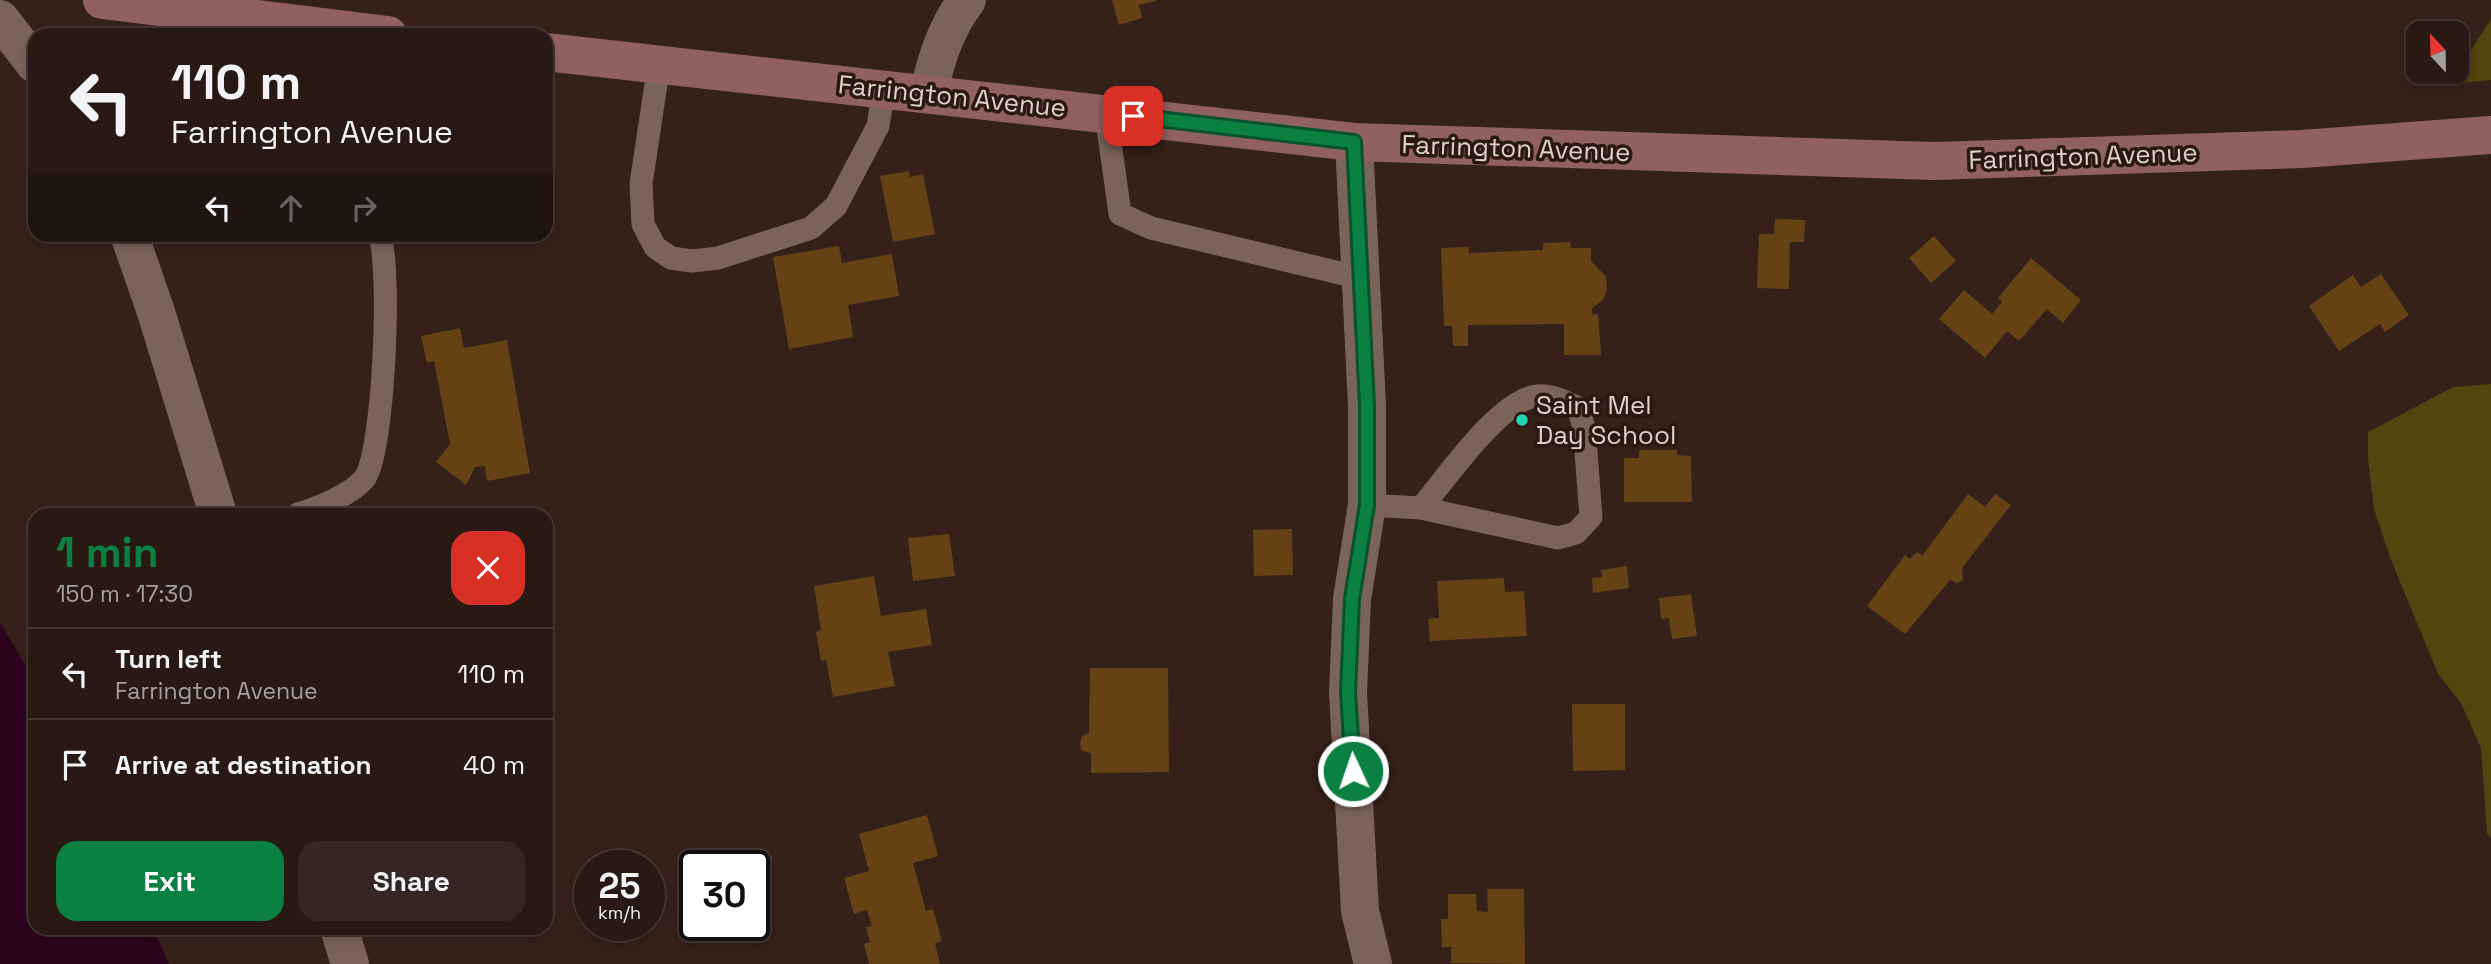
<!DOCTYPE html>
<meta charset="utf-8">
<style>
:root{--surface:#281914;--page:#342622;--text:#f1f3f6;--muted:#a5a0a0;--line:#443834;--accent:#0b8043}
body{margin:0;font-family:"Space Grotesk",sans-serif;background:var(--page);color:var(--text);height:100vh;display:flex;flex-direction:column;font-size:26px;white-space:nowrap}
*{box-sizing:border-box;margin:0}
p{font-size:23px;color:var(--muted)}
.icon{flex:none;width:38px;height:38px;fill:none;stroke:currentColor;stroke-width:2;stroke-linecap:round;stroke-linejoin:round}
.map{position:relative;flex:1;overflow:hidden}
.panel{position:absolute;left:28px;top:508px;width:525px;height:427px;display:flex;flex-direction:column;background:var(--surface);border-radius:21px;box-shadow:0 4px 10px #0003,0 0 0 2px var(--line)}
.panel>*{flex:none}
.banner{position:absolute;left:28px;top:28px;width:525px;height:214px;border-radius:21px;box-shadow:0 4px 10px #0003,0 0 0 2px var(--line);background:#281914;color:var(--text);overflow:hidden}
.needle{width:46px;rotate:338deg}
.controls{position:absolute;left:2406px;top:21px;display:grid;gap:14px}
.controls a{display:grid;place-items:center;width:63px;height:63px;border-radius:14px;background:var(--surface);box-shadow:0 4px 10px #0003,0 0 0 2px var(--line);font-size:35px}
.speed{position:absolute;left:574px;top:850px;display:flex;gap:14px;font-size:35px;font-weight:700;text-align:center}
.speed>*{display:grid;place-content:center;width:91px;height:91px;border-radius:50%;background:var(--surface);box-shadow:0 4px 10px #0003,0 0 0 2px var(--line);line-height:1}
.speed small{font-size:18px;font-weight:400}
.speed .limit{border:4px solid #111;border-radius:10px;background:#fff;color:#111}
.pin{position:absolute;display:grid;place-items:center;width:60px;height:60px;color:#fff;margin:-30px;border-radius:14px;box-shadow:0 4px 10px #0006}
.me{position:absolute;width:77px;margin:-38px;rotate:357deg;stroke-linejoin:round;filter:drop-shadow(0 0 5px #0008)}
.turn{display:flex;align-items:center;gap:24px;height:147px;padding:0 28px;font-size:32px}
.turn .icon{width:91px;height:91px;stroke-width:2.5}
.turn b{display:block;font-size:49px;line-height:60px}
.lanes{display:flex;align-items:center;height:66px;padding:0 28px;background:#0003;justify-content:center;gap:35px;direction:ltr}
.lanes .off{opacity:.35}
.round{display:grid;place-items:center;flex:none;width:74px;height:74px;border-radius:21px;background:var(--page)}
.summary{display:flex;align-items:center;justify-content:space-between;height:119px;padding:0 28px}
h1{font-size:42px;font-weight:700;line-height:52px;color:var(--accent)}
.primary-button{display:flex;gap:14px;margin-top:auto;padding:14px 28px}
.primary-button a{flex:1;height:80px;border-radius:21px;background:var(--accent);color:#fff;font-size:28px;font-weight:700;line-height:80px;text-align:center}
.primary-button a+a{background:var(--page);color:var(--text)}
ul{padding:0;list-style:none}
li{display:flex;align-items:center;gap:21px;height:91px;padding:0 28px;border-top:2px solid var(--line)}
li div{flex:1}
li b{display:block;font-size:26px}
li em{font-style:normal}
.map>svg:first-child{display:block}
</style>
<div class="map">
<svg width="2491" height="964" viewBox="0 0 2491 964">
<rect width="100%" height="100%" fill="#35211a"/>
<g fill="#53450e">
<polygon points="2491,19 2491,80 2449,84"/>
<polygon points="2491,384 2491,838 2487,833 2481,748 2461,703 2438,674 2391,560 2374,509 2368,459 2368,432 2453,387"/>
</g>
<polygon fill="#2d031d" points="0,622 35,682 35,928 153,928 169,964 0,964"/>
<g fill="#664114">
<polygon points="1112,0 1156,0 1156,1 1139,5 1142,18 1119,25"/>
<polygon points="909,171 910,177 923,174 935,234 893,242 880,176"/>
<polygon points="1775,219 1805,220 1804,242 1790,242 1789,289 1757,288 1759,234 1774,234"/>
<polygon points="1934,236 1956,261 1931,283 1909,258"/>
<polygon points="1570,242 1571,248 1591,248 1591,261 1606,276 1607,291 1603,300 1592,308 1592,314 1598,314 1601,355 1564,355 1564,324 1468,325 1468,346 1453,346 1452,326 1444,326 1441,248 1469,247 1469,253 1543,250 1543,243"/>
<polygon points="839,246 842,263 892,254 899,296 848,305 853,337 789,349 773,257"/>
<polygon points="2031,258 2081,300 2063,323 2047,309 2019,341 2007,331 1985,358 1939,319 1964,290 1992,314 2002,302 1998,298"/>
<polygon points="2381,274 2409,315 2385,332 2380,324 2339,351 2309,306 2353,275 2361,287"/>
<polygon points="460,328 464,348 507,340 530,473 487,481 485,466 475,467 466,485 436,462 450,444 434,361 427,363 421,336"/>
<polygon points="1639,450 1677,450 1677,455 1691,456 1692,502 1624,502 1624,458 1639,458"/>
<polygon points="1968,494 1985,507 1995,494 2011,505 1962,568 1963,580 1957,583 1950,580 1905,634 1867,606 1905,555 1910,559 1917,552 1922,556"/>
<polygon points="1292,529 1293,575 1254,576 1253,530"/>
<polygon points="949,534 955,576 913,581 908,538"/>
<polygon points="1627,566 1629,588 1593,593 1592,578 1602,577 1601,570"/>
<polygon points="874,576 881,616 926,609 932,645 888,652 895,686 833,697 826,660 821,661 816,632 821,630 814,586"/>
<polygon points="1504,578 1505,592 1524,591 1527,636 1430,641 1428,619 1439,618 1437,581"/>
<polygon points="1691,594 1697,636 1672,639 1669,618 1661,619 1659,598"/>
<polygon points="1090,668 1168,668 1169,772 1091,773 1091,753 1082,751 1080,744 1082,736 1089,733"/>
<polygon points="1572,704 1625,704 1625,770 1573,771"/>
<polygon points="927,815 938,856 913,863 926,911 933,909 942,941 935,943 940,964 869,964 864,944 870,942 866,927 872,926 867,910 854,914 844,878 869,871 859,834"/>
<polygon points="1487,889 1524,889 1525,964 1451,963 1451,947 1442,947 1441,919 1448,919 1448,894 1476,894 1477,911 1488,912"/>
</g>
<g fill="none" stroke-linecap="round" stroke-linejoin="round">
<g stroke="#7a635b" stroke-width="23">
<polyline points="659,64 641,184 643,224 655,247 671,258 692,261 718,258 811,228 836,206 878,126 884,88"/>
<polyline points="1106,113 1120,214 1151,228 1361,278"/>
<path d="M1367,505L1421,508L1558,538L1576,533L1591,517L1584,427L1578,408C1566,402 1551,394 1537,396C1500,399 1445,480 1421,508"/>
<path d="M298,514C317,508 351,495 364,479C384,456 392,264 379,234"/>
</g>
<g stroke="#7a635b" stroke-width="38">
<polyline points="0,19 35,64"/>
<path d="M928,93C937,58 945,29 967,0"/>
<polyline points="1354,142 1367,406 1367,505 1352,599 1348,692 1360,911 1373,964"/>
<polyline points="129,234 156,312 218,514"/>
<polyline points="339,928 350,964"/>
</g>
<g stroke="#916160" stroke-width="38">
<polyline points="102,0 388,35"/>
<polyline points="546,52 1354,142 1934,161 2302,149 2491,135"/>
</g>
</g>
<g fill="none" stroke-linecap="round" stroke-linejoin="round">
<g stroke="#07532c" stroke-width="18">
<polyline id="route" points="1133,116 1354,142 1367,406 1367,505 1352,599 1348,692 1353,771"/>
</g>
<use href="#route" stroke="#0b8043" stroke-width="12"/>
</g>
<circle fill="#21d5af" stroke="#2a1811" stroke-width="2.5" cx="1522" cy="420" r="7"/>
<g text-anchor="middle" stroke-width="7" stroke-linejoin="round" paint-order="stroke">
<g font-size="26" fill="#ddd0cb" stroke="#2a1811">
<text transform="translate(952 96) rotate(6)" y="9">Farrington Avenue</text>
<text transform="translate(1516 148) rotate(2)" y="9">Farrington Avenue</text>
<text transform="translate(2083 156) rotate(-2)" y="9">Farrington Avenue</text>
</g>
<g font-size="26" fill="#ddd0cb" stroke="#2a1811" text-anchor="start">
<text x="1536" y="414">Saint Mel<tspan x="1536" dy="30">Day School</tspan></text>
</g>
</g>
</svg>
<div class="controls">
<a><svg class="needle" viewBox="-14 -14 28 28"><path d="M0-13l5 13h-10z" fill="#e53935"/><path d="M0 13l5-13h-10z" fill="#a5a0a0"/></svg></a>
</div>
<div class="speed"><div>25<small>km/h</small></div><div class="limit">30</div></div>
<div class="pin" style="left:1133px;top:116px;background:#d93025"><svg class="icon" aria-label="arrive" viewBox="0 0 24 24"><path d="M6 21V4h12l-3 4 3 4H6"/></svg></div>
<svg class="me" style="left:1353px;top:771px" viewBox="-20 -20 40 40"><circle r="17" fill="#0b8043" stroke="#fff" stroke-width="3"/><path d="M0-11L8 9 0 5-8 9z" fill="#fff"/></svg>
<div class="banner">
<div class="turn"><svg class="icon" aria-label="left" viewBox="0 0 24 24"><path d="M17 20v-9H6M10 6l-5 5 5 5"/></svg><div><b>110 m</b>Farrington Avenue</div></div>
<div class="lanes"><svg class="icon" aria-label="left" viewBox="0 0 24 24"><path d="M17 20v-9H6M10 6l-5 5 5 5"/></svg><svg class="icon off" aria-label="ahead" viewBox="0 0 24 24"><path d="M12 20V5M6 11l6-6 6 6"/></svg><svg class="icon off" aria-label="right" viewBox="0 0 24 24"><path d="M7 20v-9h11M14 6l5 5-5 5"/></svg></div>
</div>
<section class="panel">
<div class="summary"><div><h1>1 min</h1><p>150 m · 17:30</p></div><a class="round" style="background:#d93025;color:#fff"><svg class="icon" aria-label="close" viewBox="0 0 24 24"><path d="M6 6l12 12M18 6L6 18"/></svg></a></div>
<ul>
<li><svg class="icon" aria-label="left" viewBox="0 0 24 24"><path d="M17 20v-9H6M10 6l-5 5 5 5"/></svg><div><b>Turn left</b><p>Farrington Avenue</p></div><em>110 m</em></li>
<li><svg class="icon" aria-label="arrive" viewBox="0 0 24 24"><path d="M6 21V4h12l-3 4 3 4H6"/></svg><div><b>Arrive at destination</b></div><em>40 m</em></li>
</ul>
<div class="primary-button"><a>Exit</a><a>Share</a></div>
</section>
</div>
